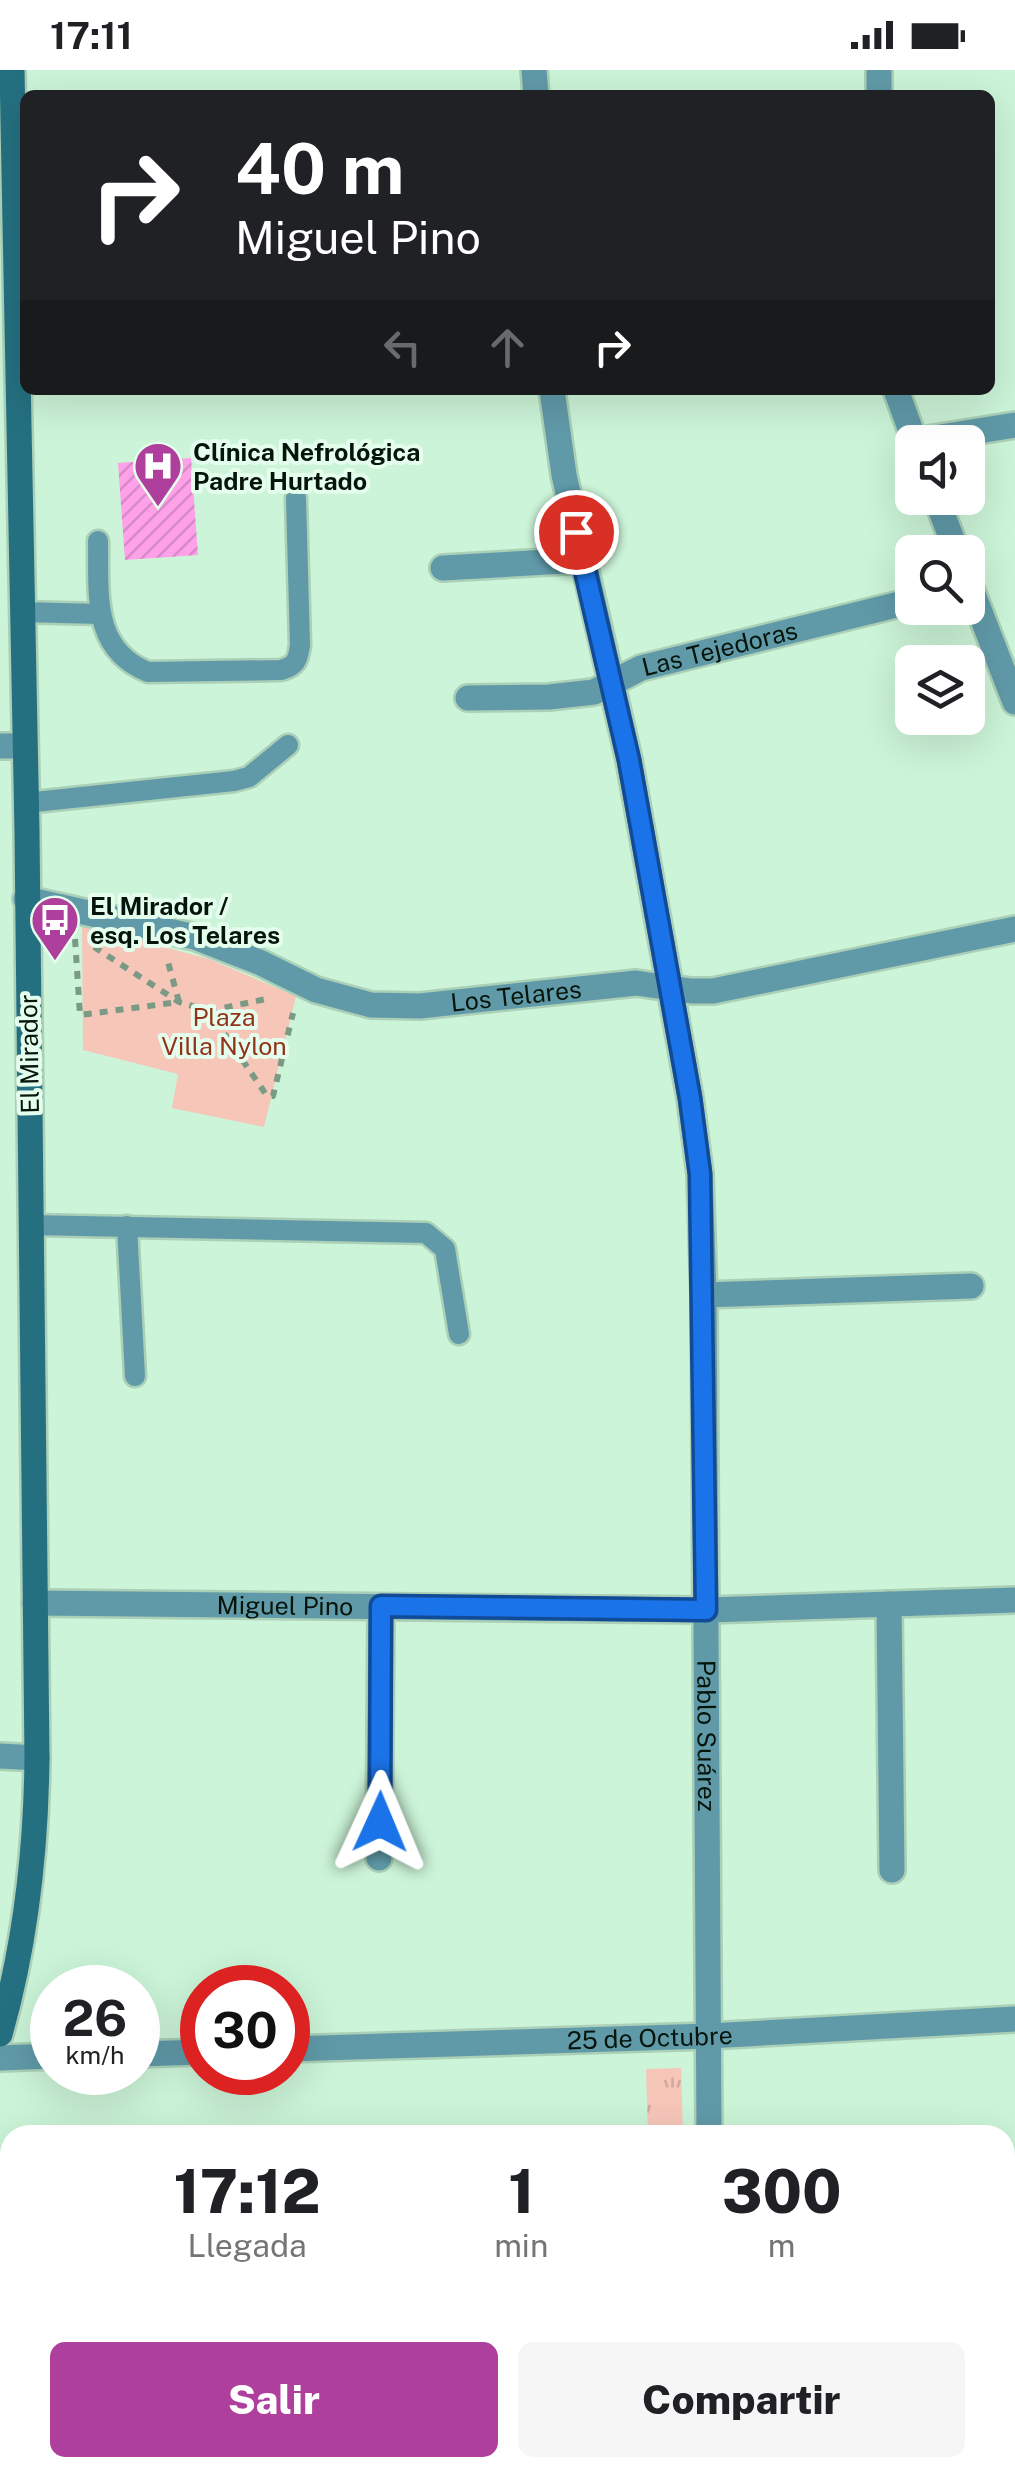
<!DOCTYPE html>
<html lang="es">
<meta charset="utf-8">
<style>
:root{--surface:#fff;--page:#f6f6f6;--text:#202124;--muted:#757577;--accent:#af3f9c}
body{margin:0;font-family:"Public Sans",sans-serif;background:var(--page);color:var(--text);height:100vh;display:flex;flex-direction:column;font-size:38px;white-space:nowrap}
*{box-sizing:border-box;margin:0}
p{font-size:32px;color:var(--muted)}
.icon{flex:none;width:55px;height:55px;fill:none;stroke:currentColor;stroke-width:2;stroke-linecap:round;stroke-linejoin:round}
.map{position:relative;flex:1;overflow:hidden}
.side{position:absolute;left:0px;top:2055px;width:1015px;height:352px;display:flex;flex-direction:column;background:var(--surface);border-radius:30px 30px 0 0;box-shadow:0 10px 40px #0002}
.side>*{flex:none}
.hud{position:absolute;left:20px;top:20px;width:975px;height:305px;border-radius:15px;box-shadow:0 10px 40px #0002;background:#202124;color:#fff;overflow:hidden}
.tools{position:absolute;left:895px;top:355px;display:grid;gap:20px}
.tools a{display:grid;place-items:center;width:90px;height:90px;border-radius:15px;background:var(--surface);box-shadow:0 10px 40px #0002;font-size:50px}
.speed{position:absolute;left:30px;top:1895px;display:flex;gap:20px;font-size:50px;font-weight:700;text-align:center}
.speed>*{display:grid;place-content:center;width:130px;height:130px;border-radius:50%;background:var(--surface);box-shadow:0 10px 40px #0002;line-height:1}
.speed small{font-size:25px;font-weight:400}
.speed .limit{border:15px solid #d22;background:#fff;color:#111}
.pin{position:absolute;display:grid;place-items:center;width:85px;height:85px;color:#fff;margin:-42px;border:5px solid #fff;border-radius:50%;box-shadow:0 2px 10px #0007}
.me{position:absolute;width:110px;margin:-55px;rotate:1deg;stroke-linejoin:round;filter:drop-shadow(0 0 8px #0008)}
.turn{display:flex;align-items:center;gap:35px;height:210px;padding:0 50px;font-size:45px}
.turn .icon{width:130px;height:130px;stroke-width:2.5}
.turn b{display:block;font-size:70px;line-height:85px}
.lanes{display:flex;align-items:center;height:95px;padding:0 50px;background:#0003;justify-content:center;gap:50px;direction:ltr}
.lanes .off{opacity:.35}
.eta{display:flex;justify-content:space-evenly;align-items:center;height:170px;text-align:center}
.eta b{font-size:60px;font-weight:800;line-height:70px}
.cta{display:flex;gap:20px;margin-top:auto;padding:20px 50px}
.cta a{flex:1;height:115px;border-radius:15px;background:var(--accent);color:#fff;font-size:40px;font-weight:800;line-height:115px;text-align:center}
.cta a+a{background:var(--page);color:var(--text)}
.status{display:flex;justify-content:space-between;align-items:center;height:70px;padding:0 50px;background:var(--surface);direction:ltr}
.status svg{height:28px;fill:currentColor}
.map>svg:first-child{display:block}
</style>
<div class="status"><b>17:11</b><svg viewBox="0 0 49 12"><path d="M0 12V9h3v3zM5 12V6h3v6zM10 12V3h3v9zM15 12V0h3v12zM26 1h20v11H26zM47 4h2v5h-2z"/></svg></div>
<div class="map">
<svg width="1015" height="2406" viewBox="0 0 1015 2406">
<defs>
<pattern id="grass-tufts" width="24" height="20" patternUnits="userSpaceOnUse" patternTransform="scale(2.5)"><rect width="24" height="20" fill="#f6c6b9"/><path d="M3 7l-1-3M5 7V3M7 7l1-3M15 17l-1-3M17 17v-4M19 17l1-3" fill="none" stroke="#d1a99e"/></pattern>
<pattern id="building-hatch" width="6" height="6" patternUnits="userSpaceOnUse" patternTransform="scale(2.5)"><rect width="6" height="6" fill="#fea1e9"/><path d="M-1 1l2-2M0 6l6-6M5 7l2-2" fill="none" stroke="#d88ac7"/></pattern>
</defs>
<rect width="100%" height="100%" fill="#cbf4d8"/>
<polygon fill="url(#grass-tufts)" points="681,1998 683,2065 648,2065 646,1999"/>
<polygon fill="#f6c6b9" points="82,855 209,889 296,926 264,1057 172,1038 178,1004 83,980"/>
<polygon fill="url(#building-hatch)" points="191,388 198,485 125,490 118,393"/>
<g fill="none" stroke-linecap="round" stroke-linejoin="round">
<g stroke="#abd0b7" stroke-width="25">
<g id="service">
<path d="M98,471C99,523 91,579 148,602L281,600C296,596 298,590 300,575L296,428"/>
<polyline points="22,542 100,544"/>
<polyline points="25,733 234,711 249,707 288,675"/>
<polyline points="31,1155 426,1163 445,1179 459,1264"/>
<polyline points="127,1156 135,1306"/>
<polyline points="22,2406 134,2398"/>
</g>
</g>
<g stroke="#abd0b7" stroke-width="30">
<g id="minor">
<polyline points="534,0 536,25"/>
<path id="s1" d="M552,320L564,405L629,690L690,1028L700,1104L704,1225L709,2065"/>
<polyline points="915,371 1015,355"/>
<polyline points="443,498 583,490"/>
<path id="s2" d="M468,628L549,627L594,622L641,598L912,531"/>
<polyline points="0,676 24,676"/>
<path id="s3" d="M26,829L195,867L259,892L316,920L371,935L420,936L636,913L691,921H713L1015,859"/>
<polyline points="704,1225 971,1216"/>
<path id="s4" d="M35,1533L707,1540L1015,1530"/>
<polyline points="889,1534 892,1800"/>
<polyline points="0,1686 37,1688"/>
<polyline points="379,1788 381,1537"/>
<path id="s5" d="M288,1979L709,1966L1015,1949"/>
<polyline points="138,1984 202,1982"/>
<polyline points="0,1988 52,1986"/>
<polyline points="1005,2217 1015,2216"/>
<polyline points="0,2242 10,2242"/>
<polyline points="723,2398 725,2406"/>
</g>
</g>
<g stroke="#abd0b7" stroke-width="30">
<g id="tertiary">
<polyline points="879,25 879,0"/>
<polyline points="896,320 915,372"/>
<polyline points="936,428 957,482"/>
<polyline points="968,511 1015,632"/>
</g>
</g>
<g stroke="#abd0b7" stroke-width="30">
<path id="secondary" d="M0,1964C26,1873 36,1782 37,1688L27,762L12,0"/>
</g>
<g stroke="#7b9a85" stroke-width="6" stroke-dasharray="8 8" stroke-linecap="butt">
<polyline points="75,869 80,945 179,932 168,892"/>
<polyline points="94,877 179,932 209,941 267,1026 273,1026 293,943"/>
<polyline points="209,941 266,929"/>
</g>
<use href="#service" stroke="#609aa8" stroke-width="20"/>
<use href="#minor" stroke="#609aa8" stroke-width="25"/>
<use href="#tertiary" stroke="#609aa8" stroke-width="25"/>
<use href="#secondary" stroke="#247081" stroke-width="25"/>
</g>
<g fill="none" stroke-linecap="round" stroke-linejoin="round">
<g stroke="#114b97" stroke-width="25">
<polyline id="route" points="380,1752 381,1536 706,1540 700,1104 690,1028 629,690 576,462"/>
</g>
<use href="#route" stroke="#1a73e8" stroke-width="18"/>
</g>
<defs>
<g id="hospital-pin" transform="scale(2.5)"><path d="M0 17L-7.5 6A9.5 9.5 0 1 1 7.5 6Z" fill="#af3f9c" stroke="#e4fdec"/><path d="M-5-5h3v3.5h4V-5h3V5h-3V1.5h-4V5h-3Z" fill="#fff"/></g>
<g id="bus-pin" transform="scale(2.5)"><path d="M0 17L-7.5 6A9.5 9.5 0 1 1 7.5 6Z" fill="#af3f9c" stroke="#e4fdec"/><path d="M-5-6H5V4H4V6H2V4H-2V6H-4V4H-5ZM-3.5-4V0h7V-4ZM-3.5 1.2v1.5H-2V1.2ZM2 1.2v1.5H3.5V1.2Z" fill="#fff"/></g>
</defs>
<g fill-rule="evenodd">
<use href="#hospital-pin" x="158" y="396"/>
<use href="#bus-pin" x="55" y="850"/>
</g>
<g text-anchor="middle" stroke-width="8" stroke-linejoin="round" paint-order="stroke">
<g font-size="25" font-weight="bold" fill="#06150c" stroke="#e4fdec" text-anchor="start">
<text x="193" y="391">Clínica Nefrológica<tspan x="193" dy="29">Padre Hurtado</tspan></text>
<text x="90" y="845">El Mirador /<tspan x="90" dy="29">esq. Los Telares</tspan></text>
</g>
<g font-size="25" fill="#06150c" stroke="#e4fdec">
<text dy="9" stroke="none"><textPath href="#s2" startOffset="260">Las Tejedoras</textPath></text>
<text dy="9" stroke="none"><textPath href="#s3" startOffset="508">Los Telares</textPath></text>
<text transform="translate(29 984) rotate(-91)" y="9">El Mirador</text>
<text dy="9" stroke="none"><textPath href="#s4" startOffset="250">Miguel Pino</textPath></text>
<text dy="9" stroke="none"><textPath href="#s1" startOffset="1360">Pablo Suárez</textPath></text>
<text dy="9" stroke="none"><textPath href="#s5" startOffset="362">25 de Octubre</textPath></text>
</g>
<g font-size="25" fill="#943219" stroke="#e4fdec">
<text x="224" y="956">Plaza<tspan x="224" dy="29">Villa Nylon</tspan></text>
</g>
</g>
</svg>
<div class="tools">
<a><svg class="icon" aria-label="sound" viewBox="0 0 24 24"><path d="M4 9h4l5-4v14l-5-4H4zM17 9q2 3 0 6"/></svg></a>
<a><svg class="icon" aria-label="search" viewBox="0 0 24 24"><circle cx="10" cy="10" r="6"/><path d="M15 15l6 6"/></svg></a>
<a><svg class="icon" aria-label="layers" viewBox="0 0 24 24"><path d="M12 4l9 5-9 5-9-5zM3 14l9 5 9-5"/></svg></a>
</div>
<div class="speed"><div>26<small>km/h</small></div><div class="limit">30</div></div>
<div class="pin" style="left:576px;top:462px;background:#d93025"><svg class="icon" aria-label="arrive" viewBox="0 0 24 24"><path d="M6 21V4h12l-3 4 3 4H6"/></svg></div>
<svg class="me" style="left:380px;top:1752px" viewBox="-20 -20 40 40"><path d="M0-17L14 15 0 8-14 15z" fill="#1a73e8" stroke="#fff" stroke-width="4"/></svg>
<div class="hud">
<div class="turn"><svg class="icon" aria-label="right" viewBox="0 0 24 24"><path d="M7 20v-9h11M14 6l5 5-5 5"/></svg><div><b>40 m</b>Miguel Pino</div></div>
<div class="lanes"><svg class="icon off" aria-label="left" viewBox="0 0 24 24"><path d="M17 20v-9H6M10 6l-5 5 5 5"/></svg><svg class="icon off" aria-label="ahead" viewBox="0 0 24 24"><path d="M12 20V5M6 11l6-6 6 6"/></svg><svg class="icon" aria-label="right" viewBox="0 0 24 24"><path d="M7 20v-9h11M14 6l5 5-5 5"/></svg></div>
</div>
<section class="side">
<div class="eta">
<div><b>17:12</b><p>Llegada</p></div>
<div><b>1</b><p>min</p></div>
<div><b>300</b><p>m</p></div>
</div>
<div class="cta"><a>Salir</a><a>Compartir</a></div>
</section>
</div>
